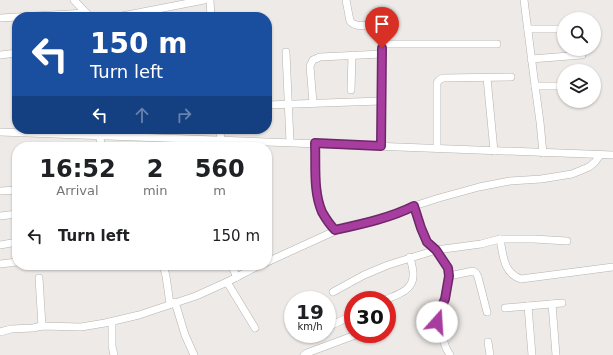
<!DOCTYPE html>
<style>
:root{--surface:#fff;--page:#f2f2f2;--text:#202124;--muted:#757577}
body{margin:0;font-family:"DejaVu Sans",sans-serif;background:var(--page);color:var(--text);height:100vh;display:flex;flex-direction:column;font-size:15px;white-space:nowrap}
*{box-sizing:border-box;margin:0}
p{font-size:13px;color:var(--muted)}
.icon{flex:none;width:22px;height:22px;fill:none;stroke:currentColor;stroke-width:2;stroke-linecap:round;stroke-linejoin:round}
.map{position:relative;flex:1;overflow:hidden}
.drawer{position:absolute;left:12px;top:142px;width:260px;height:128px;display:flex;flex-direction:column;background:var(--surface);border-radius:16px;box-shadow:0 1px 3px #0004}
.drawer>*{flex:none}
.guide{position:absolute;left:12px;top:12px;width:260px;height:122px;border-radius:16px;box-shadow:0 1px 3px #0004;background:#1a4fa0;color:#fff;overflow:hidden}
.controls{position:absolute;left:557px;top:12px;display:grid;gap:8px}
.controls a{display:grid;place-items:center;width:44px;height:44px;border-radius:50%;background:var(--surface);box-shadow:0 1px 3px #0004;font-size:20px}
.speed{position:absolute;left:284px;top:291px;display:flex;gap:8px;font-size:20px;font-weight:700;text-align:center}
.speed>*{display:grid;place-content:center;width:52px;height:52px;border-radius:50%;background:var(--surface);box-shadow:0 1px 3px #0004;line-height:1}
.speed small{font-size:10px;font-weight:400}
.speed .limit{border:6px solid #d22;background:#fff;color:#111}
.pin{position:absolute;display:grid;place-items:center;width:34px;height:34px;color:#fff;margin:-41px -17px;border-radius:50% 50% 50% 0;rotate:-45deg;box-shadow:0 0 4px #0007}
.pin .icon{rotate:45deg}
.me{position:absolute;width:44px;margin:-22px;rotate:19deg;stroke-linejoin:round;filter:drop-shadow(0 0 3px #0008)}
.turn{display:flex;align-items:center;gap:14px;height:84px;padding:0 12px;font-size:18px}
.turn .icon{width:52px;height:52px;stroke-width:2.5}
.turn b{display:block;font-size:28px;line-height:34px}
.lanes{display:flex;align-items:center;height:38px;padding:0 12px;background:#0003;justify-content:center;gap:20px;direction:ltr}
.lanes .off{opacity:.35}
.eta{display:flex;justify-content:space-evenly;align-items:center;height:68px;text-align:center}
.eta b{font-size:24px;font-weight:600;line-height:28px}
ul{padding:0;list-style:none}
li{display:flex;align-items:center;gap:12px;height:52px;padding:0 12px}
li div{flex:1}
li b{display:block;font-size:15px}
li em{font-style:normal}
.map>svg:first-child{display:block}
</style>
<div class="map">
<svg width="613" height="355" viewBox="0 0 613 355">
<rect width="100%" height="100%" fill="#edeae7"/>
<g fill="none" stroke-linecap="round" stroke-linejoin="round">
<g stroke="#b5b3b0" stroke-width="8">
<g id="minor">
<polyline points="74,0 90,17"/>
<polyline points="210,0 211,17"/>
<path d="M346,0L350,21C358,31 374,20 381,30L382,48L381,146"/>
<polyline points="524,0 534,78 540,122 543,153"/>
<polyline points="117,17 204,0"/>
<polyline points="0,18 86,13"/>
<polyline points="528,29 564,29"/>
<polyline points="382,44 497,44"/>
<polyline points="286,52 290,142"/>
<polyline points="0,55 17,53"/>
<polyline points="531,59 582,55"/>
<polyline points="487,78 494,151"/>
<polyline points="535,86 564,86"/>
<polyline points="351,90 352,55"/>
<polyline points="313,103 310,66 313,60 320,57 382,54"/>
<polyline points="267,105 381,101"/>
<polyline points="219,129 223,147"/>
<polyline points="0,132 613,155"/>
<polyline points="99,135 102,147"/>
<path d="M315,143C316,166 313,191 322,212C326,219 330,225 335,231"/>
<polyline points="437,148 437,83 439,80 443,78 511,77"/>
<polyline points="0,191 17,190"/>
<polyline points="414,206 421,228 427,242 436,250 448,268 449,276 445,299 437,317 437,322 446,348 450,355"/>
<polyline points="0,216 17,214"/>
<path d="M500,239C503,254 503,273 521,279L613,267"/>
<polyline points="0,245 17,242"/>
<polyline points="267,262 335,231 375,220 404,211 414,206 439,198 479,187 510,181 541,179 572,174 589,167 595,162 600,155"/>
<polyline points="0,264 17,262"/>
<polyline points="163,265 166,276 170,304"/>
<polyline points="231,265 237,277"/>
<polyline points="449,276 473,271 476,273 478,277 487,312"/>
<polyline points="39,278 42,326"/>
<polyline points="227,282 255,328"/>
<polyline points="333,292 364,275 388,265 436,250 481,244 500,239 534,239 567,241"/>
<path d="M385,300C396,295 413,291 413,276C414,270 411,263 410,257"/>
<polyline points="175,302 185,335 194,355"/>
<polyline points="552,304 556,355"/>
<polyline points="528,306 532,355"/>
<polyline points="505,308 562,303"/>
<polyline points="112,322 112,346 114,355"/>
<polyline points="332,325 353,315"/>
<polyline points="0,332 11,329 33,328 42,326 81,327 105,323 139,315 196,296 227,282 260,265"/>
<polyline points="488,342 490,355"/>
<polyline points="304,355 307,353 358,334"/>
</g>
</g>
<use href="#minor" stroke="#fff" stroke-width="7"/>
</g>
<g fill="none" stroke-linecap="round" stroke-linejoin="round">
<g stroke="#6c2867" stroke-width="10">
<path id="route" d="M382,48L381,146L315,143C316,166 313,191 322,212C326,219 330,225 335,230C362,224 390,218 414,206L421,228L427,242L436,250L448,268L449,276L445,299L437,317V322"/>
</g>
<use href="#route" stroke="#a63d9f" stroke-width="7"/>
</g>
</svg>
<div class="controls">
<a><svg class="icon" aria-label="search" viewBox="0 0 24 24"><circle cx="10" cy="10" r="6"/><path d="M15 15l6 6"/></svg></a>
<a><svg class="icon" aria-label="layers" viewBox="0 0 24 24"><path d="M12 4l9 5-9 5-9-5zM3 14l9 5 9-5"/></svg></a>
</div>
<div class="speed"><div>19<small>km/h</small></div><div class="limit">30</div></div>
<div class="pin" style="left:382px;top:48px;background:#d93025"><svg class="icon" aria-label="arrive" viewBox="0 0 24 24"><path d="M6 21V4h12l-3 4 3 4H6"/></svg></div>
<svg class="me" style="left:437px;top:322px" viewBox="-20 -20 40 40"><circle r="19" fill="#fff"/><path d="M0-13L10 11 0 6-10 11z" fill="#a63d9f"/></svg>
<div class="guide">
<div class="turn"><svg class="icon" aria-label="left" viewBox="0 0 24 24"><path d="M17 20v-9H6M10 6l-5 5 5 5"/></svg><div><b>150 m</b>Turn left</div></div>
<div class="lanes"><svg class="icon" aria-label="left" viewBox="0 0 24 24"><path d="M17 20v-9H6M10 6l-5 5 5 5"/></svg><svg class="icon off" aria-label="ahead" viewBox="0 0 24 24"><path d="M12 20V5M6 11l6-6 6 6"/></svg><svg class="icon off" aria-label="right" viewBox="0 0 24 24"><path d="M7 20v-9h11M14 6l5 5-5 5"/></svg></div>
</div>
<section class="drawer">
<div class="eta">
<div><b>16:52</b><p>Arrival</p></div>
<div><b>2</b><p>min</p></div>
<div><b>560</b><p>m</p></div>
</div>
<ul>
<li><svg class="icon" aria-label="left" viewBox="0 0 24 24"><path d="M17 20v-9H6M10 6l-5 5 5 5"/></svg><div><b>Turn left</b></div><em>150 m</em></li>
</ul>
</section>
</div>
